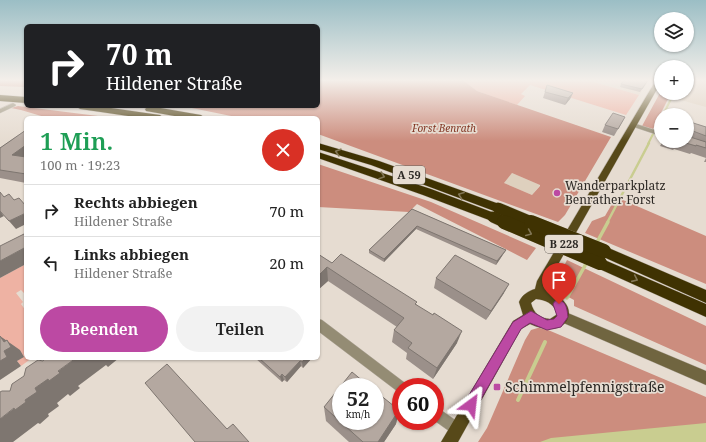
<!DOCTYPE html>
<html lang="de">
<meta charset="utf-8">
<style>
:root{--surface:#fff;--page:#f2f2f2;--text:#222;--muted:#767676;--line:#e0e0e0;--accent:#bc49a3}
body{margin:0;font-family:"Noto Serif",serif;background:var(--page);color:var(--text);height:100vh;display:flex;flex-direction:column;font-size:15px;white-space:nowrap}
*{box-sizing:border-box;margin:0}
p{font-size:13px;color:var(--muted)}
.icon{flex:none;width:22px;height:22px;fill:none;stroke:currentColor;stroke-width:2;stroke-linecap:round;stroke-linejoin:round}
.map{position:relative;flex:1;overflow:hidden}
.side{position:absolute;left:24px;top:116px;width:296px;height:244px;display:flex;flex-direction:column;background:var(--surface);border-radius:6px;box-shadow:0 1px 3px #0004}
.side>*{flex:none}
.top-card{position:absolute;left:24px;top:24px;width:296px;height:84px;border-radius:6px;box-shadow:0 1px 3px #0004;background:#202124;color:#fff;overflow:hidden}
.buttons{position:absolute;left:654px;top:12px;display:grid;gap:8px}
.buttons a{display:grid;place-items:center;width:40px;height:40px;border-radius:50%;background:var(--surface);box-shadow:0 1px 3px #0004;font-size:20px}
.speed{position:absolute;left:332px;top:378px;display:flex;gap:8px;font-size:20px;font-weight:700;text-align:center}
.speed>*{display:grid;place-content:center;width:52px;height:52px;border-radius:50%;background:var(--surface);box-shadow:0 1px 3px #0004;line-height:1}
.speed small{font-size:10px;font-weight:400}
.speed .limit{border:6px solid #d22;background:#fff;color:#111}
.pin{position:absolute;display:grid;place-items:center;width:34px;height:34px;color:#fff;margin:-41px -17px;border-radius:50% 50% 50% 0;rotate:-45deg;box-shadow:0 0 4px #0007}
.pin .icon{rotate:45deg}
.me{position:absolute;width:44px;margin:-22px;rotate:30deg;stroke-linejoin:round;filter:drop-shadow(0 0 3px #0008)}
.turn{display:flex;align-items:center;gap:14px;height:84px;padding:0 16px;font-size:18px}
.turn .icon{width:52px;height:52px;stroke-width:2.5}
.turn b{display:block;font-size:28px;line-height:34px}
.round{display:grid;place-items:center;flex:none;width:42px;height:42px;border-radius:21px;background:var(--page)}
.summary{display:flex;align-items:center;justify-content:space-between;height:68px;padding:0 16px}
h1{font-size:24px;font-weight:600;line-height:30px;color:#1e9e55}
.primary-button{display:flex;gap:8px;margin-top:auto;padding:8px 16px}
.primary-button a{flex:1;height:46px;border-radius:24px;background:var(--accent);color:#fff;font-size:16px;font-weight:600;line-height:46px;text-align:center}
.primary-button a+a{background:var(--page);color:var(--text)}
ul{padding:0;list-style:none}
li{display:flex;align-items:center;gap:12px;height:52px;padding:0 16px;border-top:1px solid var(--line)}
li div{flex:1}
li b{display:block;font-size:15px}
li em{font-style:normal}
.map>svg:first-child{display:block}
</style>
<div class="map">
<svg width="706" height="442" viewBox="0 0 706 442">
<rect width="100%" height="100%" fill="#e6dcd1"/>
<g fill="#ded0be">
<polygon points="587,80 649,80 639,95"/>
<polygon points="687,80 706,80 706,107 677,99 679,93 687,93"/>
<polygon points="512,173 540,185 532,195 504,183"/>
</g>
<g fill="#eeb2a3">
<polygon points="463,80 587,80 639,95 626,115 530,85 521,94 525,96 517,105 477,91"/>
<polygon points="26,264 26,295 21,290 16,293 23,302 21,304 26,311 26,358 32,358 21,366 17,361 24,356 0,354 0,278"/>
</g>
<g fill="#cc8d7e" fill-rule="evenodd">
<polygon points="0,80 26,80 26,87 0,86"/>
<path d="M318,80H463L477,91L611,137L565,215L558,222L318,134V118H241L182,106H318ZM512,173L540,185V186L532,195L504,183Z"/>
<polygon points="661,91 661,93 671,93 653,129 642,126"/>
<polygon points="18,106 114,118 48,118 21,110 11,108"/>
<polygon points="318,164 431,202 536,248 527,260 417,204 409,212 318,207"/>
<polygon points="616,197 706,236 706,284 585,233 592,221 605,216"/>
<polygon points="567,260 706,326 706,365 574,306 574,300 561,293 555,284"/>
<polygon points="541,327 706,397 706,442 478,442 487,428 525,340 531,330"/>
</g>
<polygon fill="#c9cd90" points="706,423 706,442 540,442 551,438"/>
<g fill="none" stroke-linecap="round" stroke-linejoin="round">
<g stroke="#c9cd90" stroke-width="2">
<polyline points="663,115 674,93"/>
<polyline points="658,126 661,119"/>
<polyline points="648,144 653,134"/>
</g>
<polyline stroke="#c9cd90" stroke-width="2.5" points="607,223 649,143"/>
<g stroke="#c9cd90" stroke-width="3.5">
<polyline points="596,244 608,222"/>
<polyline points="567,298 587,262"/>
</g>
<polyline stroke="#c9cd90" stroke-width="4" points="518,400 545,342"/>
<g stroke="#c1b8ae" stroke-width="1">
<g id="minor">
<polygon points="13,103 16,105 15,106 0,113 0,109"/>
<polygon points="633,123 661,132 661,136 631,126 630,125"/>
<polygon points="318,319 322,320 405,383 407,387 401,387 401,393 397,391 318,331"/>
<polygon points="435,406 461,424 463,429 461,434 456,436 435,421"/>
</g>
</g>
<g stroke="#c1b8ae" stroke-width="1">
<polygon id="secondary" points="563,311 706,371 706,385 559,321 557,317 559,313"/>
</g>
<g stroke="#c1b8ae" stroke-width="1">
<path id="primary" d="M656,80H661V82L547,284V291C585,303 570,343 530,324L521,329L458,442H441L513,321L523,315L519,302C522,295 528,291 535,289L537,281ZM536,299C546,300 552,303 557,312L556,315L550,319C540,318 534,314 531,303Z"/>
</g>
<g stroke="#c1b8ae" stroke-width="1">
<g id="motorway">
<polygon points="0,95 26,97 26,103 0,101"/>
<polygon points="76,106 97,106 160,115 164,118 142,118 80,109"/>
<polygon points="149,106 201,115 205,118 186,118 146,111 145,109"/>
<polygon points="318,143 379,161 502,205 504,208 502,211 494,211 371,165 318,149"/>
<polygon points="318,152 431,189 497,214 499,217 497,220 493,221 489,220 423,195 318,158"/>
<polygon points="604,246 706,290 706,303 599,255 598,251 599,247"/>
<polygon points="600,258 706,304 706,317 595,267 593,263 595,259"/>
</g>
</g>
<use href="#minor" fill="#948c74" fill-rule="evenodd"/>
<use href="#secondary" fill="#706540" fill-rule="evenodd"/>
<use href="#primary" fill="#574919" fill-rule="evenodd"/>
<use href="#motorway" fill="#3f3202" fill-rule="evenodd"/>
<g stroke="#c1b8ae" stroke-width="12" stroke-linecap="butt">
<g id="motorway-bridge-far1">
<polyline points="498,208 534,223"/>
<polyline points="493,217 506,223"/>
</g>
</g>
<g stroke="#c1b8ae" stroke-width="14" stroke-linecap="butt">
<g id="motorway-bridge">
<polyline points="504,222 600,263"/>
<polyline points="531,222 604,251"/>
</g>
</g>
<use href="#motorway-bridge-far1" stroke="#3f3202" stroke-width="11"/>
<use href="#motorway-bridge" stroke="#3f3202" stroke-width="14"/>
</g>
<g fill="#9b908a">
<polygon points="648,80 640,92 620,87 621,84"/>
<polygon points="547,85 573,93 570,99 565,105 543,98"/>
<polygon points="625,117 614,136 602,132 605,125"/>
<polygon points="687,121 706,127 706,162 704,162 706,158 691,153 690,154 674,149 673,150 660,146 663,141 687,141"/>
<polygon points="26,130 26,183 0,178 0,148"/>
<polygon points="412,209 506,250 496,265 416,229 384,262 369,253 369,250"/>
<polygon points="318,254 332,263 416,304 457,343 433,379 406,359 407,353 392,342 394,330 397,327 328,281 319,289 318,289"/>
<polygon points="436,278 504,293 486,320 434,288"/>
<polygon points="255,358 312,358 303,368 301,366 287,382 284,380 282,382"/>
<polygon points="324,407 399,410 396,424 384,442 349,442 326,421"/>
</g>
<g fill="#7e7670">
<polygon points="573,93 570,99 565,105 568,98"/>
<polygon points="693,131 688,139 687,139 687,132"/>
<polygon points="26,145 26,160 12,155"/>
<polygon points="0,211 4,216 0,218"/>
<polygon points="26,213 26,224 16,229 9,221"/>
<polygon points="417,226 416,229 384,262 384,259"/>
<polygon points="26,247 26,264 0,278 0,261"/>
<polygon points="506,250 496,265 497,261"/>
<polygon points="327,267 328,281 319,289 318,276"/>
<polygon points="509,284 504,293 486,320 491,311"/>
<polygon points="462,331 457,343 433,379 437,368"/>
<polygon points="0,336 20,350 24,357 17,361 21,366 0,380 0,361 4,351 4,342"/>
<polygon points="76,358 119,358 108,367 106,365 78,386 80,388 70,396 68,394 57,403 59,406 48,414 49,416 40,424 38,423 13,442 0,442 0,419 25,400 35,388"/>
<polygon points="306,358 312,358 303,368 302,362"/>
<polygon points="300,361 301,366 287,382 285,377"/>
<polygon points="282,374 284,380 282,382 280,377"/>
<polygon points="399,410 396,424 384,442 378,442"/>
</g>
<g fill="#b4a8a0" stroke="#7e7670">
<polygon points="624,80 648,80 642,89 621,84"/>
<polygon points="547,85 573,93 568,98 545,92"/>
<polygon points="613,113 625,117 618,129 605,125"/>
<polygon points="687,121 706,127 706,136 693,131 687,132"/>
<polygon points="26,130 26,145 12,155 26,157 26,174 0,170 0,148"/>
<polygon points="687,136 706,142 706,148 696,145 696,146 679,141 687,141"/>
<polygon points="0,192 4,197 9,194 14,200 19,198 26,206 26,213 9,221 0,211"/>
<polygon points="412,209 506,250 497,261 417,226 384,259 369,250"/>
<polygon points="26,233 26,247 0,261 0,246"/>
<polygon points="318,254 332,263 341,254 417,302 415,304 433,315 434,313 462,331 437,368 408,348 412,343 394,330 404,318 327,267 318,276"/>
<polygon points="455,255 509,284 491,311 436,278"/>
<polygon points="0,336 4,342 7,340 11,347 4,351 7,357 0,361"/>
<polygon points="45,358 76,358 58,371 60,373 49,381 48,379 35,388 37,392 25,400 26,402 15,410 14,408 0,419 0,392 2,391 10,391 12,384 24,376 26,368 38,360 43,361"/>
<polygon points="259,358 306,358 302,362 300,361 285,377 282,374 280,377"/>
<polygon points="167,364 227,429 233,424 249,442 195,442 145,383"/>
<polygon points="352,372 370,387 341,387 341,421 375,421 375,391 399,410 378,442 363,442 324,407"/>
</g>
<defs><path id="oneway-chevron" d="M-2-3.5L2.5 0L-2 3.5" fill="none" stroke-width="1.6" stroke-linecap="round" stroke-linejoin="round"/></defs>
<g stroke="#827655">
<use href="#oneway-chevron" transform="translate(338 152) rotate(-164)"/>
<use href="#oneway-chevron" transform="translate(382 176) rotate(19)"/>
<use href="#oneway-chevron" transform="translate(461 195) rotate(-160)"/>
<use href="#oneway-chevron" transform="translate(529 233) rotate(23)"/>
<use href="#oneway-chevron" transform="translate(635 279) rotate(24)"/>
</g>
<linearGradient id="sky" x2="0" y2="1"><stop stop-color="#9bbec5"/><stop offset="0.57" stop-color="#f4efea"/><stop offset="1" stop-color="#f4efea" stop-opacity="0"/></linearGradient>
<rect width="706" height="141" fill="url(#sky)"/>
<path fill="#bc49a3" stroke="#7a2f6a" d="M559,300C567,302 567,310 568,317L561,327L547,330L530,323L521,329L475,410L471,412L466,410L464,405L466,400L513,322L531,311L547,320L554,319L557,316L553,304L555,301Z"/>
<g fill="#bc49a3" stroke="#e6dcd1" stroke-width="1.5">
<circle cx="557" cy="193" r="4"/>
<rect x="493" y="383" width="8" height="8" rx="2"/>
</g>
<g text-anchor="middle" stroke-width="3.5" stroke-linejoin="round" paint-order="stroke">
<g font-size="10" font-style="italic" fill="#833624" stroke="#e6dcd1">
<text x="444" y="132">Forst Benrath</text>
</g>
<g fill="#e6dcd1" stroke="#645e58" stroke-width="1">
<rect x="393" y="166" width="32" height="18" rx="3"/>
<rect x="545" y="235" width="38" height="18" rx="3"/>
</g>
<g font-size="11" font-weight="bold" fill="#2c2824">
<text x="409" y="179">A 59</text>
<text x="564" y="248">B 228</text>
</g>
<g font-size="12" fill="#2c2824" stroke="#e6dcd1" text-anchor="start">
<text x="565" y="190">Wanderparkplatz<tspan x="565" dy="14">Benrather Forst</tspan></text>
</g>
<g font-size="14" fill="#2c2824" stroke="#e6dcd1" text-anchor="start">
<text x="505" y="392">Schimmelpfennigstraße</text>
</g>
</g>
</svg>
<div class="buttons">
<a><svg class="icon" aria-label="layers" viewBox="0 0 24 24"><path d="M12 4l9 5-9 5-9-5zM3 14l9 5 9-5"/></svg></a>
<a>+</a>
<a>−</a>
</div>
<div class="speed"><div>52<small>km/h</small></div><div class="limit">60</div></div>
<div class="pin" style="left:559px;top:304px;background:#d93025"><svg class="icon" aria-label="arrive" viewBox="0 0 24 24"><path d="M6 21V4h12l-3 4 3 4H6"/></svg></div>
<svg class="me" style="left:471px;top:405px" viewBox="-20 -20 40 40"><path d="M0-17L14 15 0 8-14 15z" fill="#bc49a3" stroke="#fff" stroke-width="4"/></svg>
<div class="top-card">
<div class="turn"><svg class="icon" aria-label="right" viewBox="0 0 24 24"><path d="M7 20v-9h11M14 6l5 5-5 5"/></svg><div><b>70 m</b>Hildener Straße</div></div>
</div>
<section class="side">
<div class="summary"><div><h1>1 Min.</h1><p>100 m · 19:23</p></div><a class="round" style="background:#d93025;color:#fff"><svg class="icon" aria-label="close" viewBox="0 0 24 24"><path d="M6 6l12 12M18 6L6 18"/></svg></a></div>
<ul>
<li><svg class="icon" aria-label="right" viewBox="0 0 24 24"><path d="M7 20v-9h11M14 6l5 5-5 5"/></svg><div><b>Rechts abbiegen</b><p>Hildener Straße</p></div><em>70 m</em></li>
<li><svg class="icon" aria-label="left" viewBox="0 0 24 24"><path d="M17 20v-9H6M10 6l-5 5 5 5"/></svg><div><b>Links abbiegen</b><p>Hildener Straße</p></div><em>20 m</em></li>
</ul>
<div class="primary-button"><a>Beenden</a><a>Teilen</a></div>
</section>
</div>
